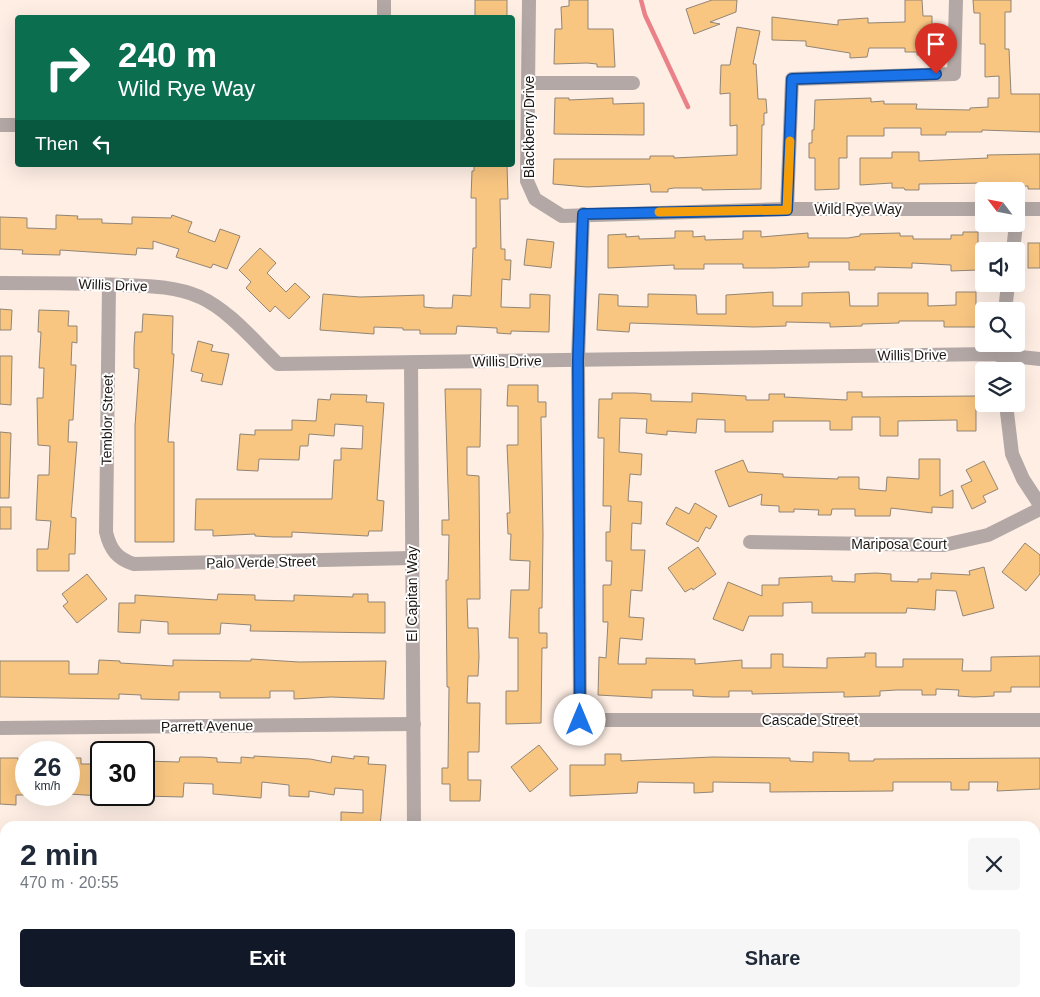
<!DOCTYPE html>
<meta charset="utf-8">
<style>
:root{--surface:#fff;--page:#f6f6f7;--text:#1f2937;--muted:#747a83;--accent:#111827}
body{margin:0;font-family:Helvetica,sans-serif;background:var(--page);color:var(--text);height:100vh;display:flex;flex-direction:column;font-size:19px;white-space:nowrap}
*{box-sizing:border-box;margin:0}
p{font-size:16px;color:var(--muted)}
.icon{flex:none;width:28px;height:28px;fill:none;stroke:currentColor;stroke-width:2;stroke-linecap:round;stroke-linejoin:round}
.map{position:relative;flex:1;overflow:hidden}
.drawer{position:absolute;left:0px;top:821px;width:1040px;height:176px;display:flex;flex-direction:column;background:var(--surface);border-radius:15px 15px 0 0;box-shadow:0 5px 20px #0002}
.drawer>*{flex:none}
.top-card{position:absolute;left:15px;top:15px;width:500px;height:152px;border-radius:5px;box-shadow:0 5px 20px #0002;background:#0b6e4f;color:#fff;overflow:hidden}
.needle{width:32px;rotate:302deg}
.controls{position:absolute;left:975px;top:182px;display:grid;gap:10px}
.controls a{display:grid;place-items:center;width:50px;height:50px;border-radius:5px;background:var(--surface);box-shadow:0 5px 20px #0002;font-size:25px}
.speed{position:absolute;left:15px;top:741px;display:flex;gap:10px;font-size:25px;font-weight:700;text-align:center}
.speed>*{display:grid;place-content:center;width:65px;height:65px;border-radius:50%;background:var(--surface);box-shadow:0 5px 20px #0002;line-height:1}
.speed small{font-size:12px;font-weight:400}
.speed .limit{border:2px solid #111;border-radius:8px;background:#fff;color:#111}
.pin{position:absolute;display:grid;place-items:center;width:42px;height:42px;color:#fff;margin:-51px -21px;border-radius:50% 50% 50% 0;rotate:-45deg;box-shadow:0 0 5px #0007}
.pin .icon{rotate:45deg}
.me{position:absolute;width:55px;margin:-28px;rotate:0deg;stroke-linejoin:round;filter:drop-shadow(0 0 4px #0008)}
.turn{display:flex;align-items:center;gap:18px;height:105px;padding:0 20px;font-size:22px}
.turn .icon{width:65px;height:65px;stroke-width:2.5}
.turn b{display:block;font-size:35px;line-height:42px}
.then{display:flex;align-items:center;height:48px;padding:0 20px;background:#0003;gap:10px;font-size:19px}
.round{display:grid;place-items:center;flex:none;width:52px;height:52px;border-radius:5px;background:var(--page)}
.head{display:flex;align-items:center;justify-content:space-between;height:85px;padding:0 20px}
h1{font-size:30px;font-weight:800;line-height:38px}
.primary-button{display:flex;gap:10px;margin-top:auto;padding:10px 20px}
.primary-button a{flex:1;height:58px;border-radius:5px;background:var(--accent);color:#fff;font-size:20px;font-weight:800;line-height:58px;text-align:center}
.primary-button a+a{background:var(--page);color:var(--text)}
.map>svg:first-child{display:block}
</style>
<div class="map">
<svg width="1040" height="997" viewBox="0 0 1040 997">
<rect width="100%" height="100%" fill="#feeee4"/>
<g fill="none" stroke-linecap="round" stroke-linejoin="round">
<polyline stroke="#ea8189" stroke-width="4.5" points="641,0 645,15 688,107"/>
</g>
<g fill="#f9c682" stroke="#928575">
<rect x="475" y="0" width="32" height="18"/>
<polygon points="569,0 588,0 588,29 613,29 615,67 597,67 597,64 587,63 554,64 555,29 562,29 561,7 569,6"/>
<polygon points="712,0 737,0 736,12 710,22 720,24 694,34 686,9"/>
<polygon points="905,0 922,0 923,16 932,16 932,54 917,55 917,52 905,52 905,48 869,48 867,57 850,58 850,53 806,46 806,41 772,40 772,17 838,25 838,20 868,18 868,23 905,22"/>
<polygon points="973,0 1011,0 1011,12 1005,12 1005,49 1009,49 1011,94 1040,94 1040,132 982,130 982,132 946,132 946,135 921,135 921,128 884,128 884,136 847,136 847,158 839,158 839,189 815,190 815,158 809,158 809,143 812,143 812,130 814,130 815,100 871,98 871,102 884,101 884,104 917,104 916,109 970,110 970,108 988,107 988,98 999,98 999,76 985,77 985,44 980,44 980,13 974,13"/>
<polygon points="737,27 760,31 753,64 756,64 758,99 766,99 767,113 764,113 764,125 762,125 761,189 702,190 702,188 674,188 668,189 668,192 651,192 650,184 587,187 553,184 554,159 650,159 650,156 674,156 674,158 737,155 737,125 730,126 730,93 720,94 721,65 730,65"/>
<polygon points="555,98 569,98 569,100 613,98 613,104 644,103 644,135 554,134"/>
<polygon points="892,152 919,152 919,161 988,158 987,155 1040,154 1040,189 1028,189 1028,186 1005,187 1005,191 988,191 988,183 919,184 919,190 905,190 904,188 892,188 892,183 860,185 860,158 892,158"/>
<polygon points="474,165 507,165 508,199 500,199 501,249 505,249 505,260 511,260 510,280 502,279 501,307 530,308 530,294 550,295 549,332 511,331 511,334 497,333 497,328 457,326 456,334 420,334 420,330 403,330 403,328 374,327 374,334 320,330 323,294 360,297 424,295 424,307 435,308 452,308 453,295 471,296 473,248 476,248 476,198 471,198 472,171 474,171"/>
<polygon points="56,215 78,216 77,219 102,219 102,223 132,224 132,217 171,218 172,215 192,222 188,232 215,242 220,229 240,236 227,269 213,264 211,268 176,257 179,249 153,241 153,249 137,248 136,255 60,250 60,255 22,254 23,250 0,249 0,217 27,218 27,228 56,229"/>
<polygon points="675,231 693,231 693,237 705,236 705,240 743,239 743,231 761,231 761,237 808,233 808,238 848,238 860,236 860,234 900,233 900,236 913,236 913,239 951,239 951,235 963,235 963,232 978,232 978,270 951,271 951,265 912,263 912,268 875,267 875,270 849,270 849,262 809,262 809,267 773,268 743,268 743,264 704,264 704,269 674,269 674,265 608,268 608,235 626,234 626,237 639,236 639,239 675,238"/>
<polygon points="527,239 554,242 551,268 524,265"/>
<rect x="1028" y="243" width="12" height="25"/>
<polygon points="260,248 276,263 267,273 286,292 295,283 310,297 289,319 275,306 270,312 246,288 251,282 239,270"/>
<polygon points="773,292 773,306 802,306 802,293 849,292 850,306 878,306 878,293 928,293 928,306 956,305 956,292 976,292 976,327 944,327 944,321 899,321 899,323 862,324 862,326 830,327 830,323 786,322 786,326 754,327 630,323 629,332 597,330 599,294 618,295 618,306 648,307 648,294 696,295 697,314 726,314 726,295"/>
<polygon points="0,309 12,310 11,330 0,330"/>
<polygon points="39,310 69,311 68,326 77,326 77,343 72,342 71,365 76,365 73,420 69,420 68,442 77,442 71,517 76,518 75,554 69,554 69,571 37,571 37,549 48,549 51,521 36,520 38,475 49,475 50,446 38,445 37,398 43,398 44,368 39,368 41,332 38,332"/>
<polygon points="143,314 173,316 172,354 174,354 168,442 174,442 174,542 135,542 135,426 139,369 134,368 134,347 135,332 142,332"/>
<polygon points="198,341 213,345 211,351 229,354 222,385 201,381 203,374 191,371"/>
<polygon points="0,356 12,356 11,405 0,404"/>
<polygon points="508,385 538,385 538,402 546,402 546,417 541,417 543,534 542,608 539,608 539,633 547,633 547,648 542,648 541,723 506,724 506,691 518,691 518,638 509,638 511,590 529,590 530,561 510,560 511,534 508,534 507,513 510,513 507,445 518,445 518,406 507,406"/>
<polygon points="445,389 481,389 480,447 467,447 467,475 479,476 480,599 467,599 468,628 478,628 479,657 478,676 468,676 467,703 480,703 479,752 468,752 468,780 481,780 480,801 450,801 450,784 442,784 442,768 448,768 449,687 447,687 446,580 448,580 449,535 442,535 442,520 449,520"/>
<polygon points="847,392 862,392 862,397 976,396 976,431 957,431 957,420 898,421 898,436 880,436 880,417 852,417 852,430 830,430 830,421 773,421 773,432 725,432 725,420 697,419 696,433 667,431 667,435 646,433 647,419 620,418 619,452 642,454 641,475 630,474 628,501 642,502 641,524 632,523 631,550 645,550 642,591 631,590 629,617 644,618 642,640 620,638 618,664 646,664 646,658 695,659 695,664 742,660 742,668 771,668 771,654 783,654 783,667 827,668 827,658 865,657 865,653 876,653 876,667 903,667 903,659 963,659 962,671 991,671 991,657 1040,656 1040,687 1011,687 1011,692 994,692 994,696 974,697 958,696 959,690 936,689 936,695 922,695 922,690 896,690 880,691 880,696 844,697 844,692 752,694 752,691 729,691 729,697 713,697 693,696 693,690 652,690 652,698 598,695 599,657 606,658 608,622 603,622 603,585 611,585 612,561 606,561 606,532 610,532 611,506 603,506 604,438 598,438 599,399 612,399 612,393 635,393 651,394 651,401 692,402 692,393 746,396 746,400 769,400 769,394 785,394 784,397 847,400"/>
<polygon points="331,394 367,395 366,402 384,403 377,500 384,501 382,531 369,531 368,536 292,532 292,537 274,537 255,536 255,534 213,536 213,530 195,530 196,499 332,499 334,460 341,460 341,448 362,449 363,426 335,424 334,436 309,434 308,446 300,446 299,460 259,459 258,471 237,470 240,434 255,435 255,430 292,430 292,420 316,421 318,399 330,400"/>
<polygon points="0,432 11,433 9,498 0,498"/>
<polygon points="919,459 940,459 940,496 953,490 953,508 932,507 932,513 891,508 890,516 855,516 855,509 832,509 831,515 818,515 819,510 794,509 794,512 779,512 779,506 761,505 762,494 729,507 715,471 743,460 748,472 783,474 783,477 838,479 838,477 859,477 859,489 886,491 887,477 919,479"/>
<polygon points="984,461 998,489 983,496 986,502 972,509 961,486 972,481 966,470"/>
<polygon points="695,503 717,516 710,529 706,527 698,542 666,524 676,507 689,514"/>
<rect x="0" y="507" width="11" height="22"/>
<polygon points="1025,543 1040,555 1040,574 1026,591 1002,572"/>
<polygon points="698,547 716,574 693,590 692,588 685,592 668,568"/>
<polygon points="984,567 994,608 963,616 956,591 936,590 935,610 907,608 906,613 812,613 812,602 783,603 783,616 749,616 743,631 713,619 728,582 762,596 762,585 779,585 779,578 832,576 832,581 855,582 855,574 876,573 891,574 891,581 918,582 918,579 931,579 931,573 970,575 969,571"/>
<polygon points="87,574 107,599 77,623 63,606 68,602 62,594"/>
<polygon points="218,594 255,595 255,600 294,601 294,595 353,597 353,594 368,594 368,602 385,602 385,633 250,631 251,625 221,623 220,634 168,634 168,622 141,620 140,633 118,632 119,603 135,603 135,595 217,600"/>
<polygon points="251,659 299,662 386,661 384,699 331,697 294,699 294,691 270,691 270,698 220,698 220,692 179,692 179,700 141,699 141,695 119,694 119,699 0,697 0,661 69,661 69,674 98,674 99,660 120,661 120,663 173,666 173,660 251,661"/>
<polygon points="539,745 558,769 530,792 511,767"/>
<polygon points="813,752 849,753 849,761 874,761 874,759 1040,758 1040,789 997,791 998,782 969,782 969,790 951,790 951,782 893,782 893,791 770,792 770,783 713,782 713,792 694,793 694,783 638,782 637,793 570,796 570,765 605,765 605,754 621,754 621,761 713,757 790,758 790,761 813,762"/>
<polygon points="254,756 310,759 331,763 332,756 354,759 354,756 369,757 368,764 386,765 380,826 341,826 341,812 363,813 363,790 335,788 334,795 309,791 309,797 289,796 289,785 262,782 261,798 213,794 213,784 184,783 183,797 144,796 144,761 179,762 180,757 202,757 217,758 217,762 241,763 241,757 254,758"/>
<polygon points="0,758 18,758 18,763 26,763 26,795 16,795 16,805 0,804"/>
<polygon points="69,758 81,758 81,764 101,764 101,796 69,794"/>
</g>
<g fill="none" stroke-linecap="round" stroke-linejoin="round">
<g stroke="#b3a8a6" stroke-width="14">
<polyline points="529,0 527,181 535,199 562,216 787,209 984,209"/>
<polyline points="384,18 384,0"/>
<polyline points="530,83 633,83"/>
<polyline points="0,125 18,125"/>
<polyline points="787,209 792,79 954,74 956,0"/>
<polyline points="1016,209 1040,209"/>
<polyline points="583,214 578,360 580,720 1040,720"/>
<polyline points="1013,251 1016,224"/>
<path d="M0,283C41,283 81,283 122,285C148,286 175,286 200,297C230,311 254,341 278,364L993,354L1040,359"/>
<path d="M109,285L106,532C110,549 117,559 134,564L412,558"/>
<polyline points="1005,311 1008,284"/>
<polyline points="411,363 414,826"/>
<polyline points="1003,371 1004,344"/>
<polyline points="1006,404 1012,454 1023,479 1040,505"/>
<polyline points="750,542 944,545 988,535 1040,509"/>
<polyline points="0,728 414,724"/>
<polyline points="417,992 417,997"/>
<polyline points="63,997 65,992"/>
</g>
<g stroke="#7e6c67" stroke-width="18">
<polyline points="1035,904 1040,904"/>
<polyline points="0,908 5,908"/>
<polyline points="1035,927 1040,926"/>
<polyline points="0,930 5,931"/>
</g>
</g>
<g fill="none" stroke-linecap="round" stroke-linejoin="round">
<g stroke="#114b97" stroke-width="12">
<polyline id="route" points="580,720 578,360 583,214 787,210 792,79 936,74"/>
</g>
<use href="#route" stroke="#1a73e8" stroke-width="9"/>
<polyline stroke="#f59e0b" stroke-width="9" points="659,212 787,210 790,141"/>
</g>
<g text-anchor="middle" stroke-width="4" stroke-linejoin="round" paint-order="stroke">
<g font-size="14" fill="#1d1612" stroke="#fff">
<text transform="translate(529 127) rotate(-90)" y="5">Blackberry Drive</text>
<text x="858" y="214">Wild Rye Way</text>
<text transform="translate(113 285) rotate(2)" y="5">Willis Drive</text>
<text transform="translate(912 355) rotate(-1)" y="5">Willis Drive</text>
<text transform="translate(507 361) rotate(-1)" y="5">Willis Drive</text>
<text transform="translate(107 420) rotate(-89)" y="5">Temblor Street</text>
<text x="899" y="549">Mariposa Court</text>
<text transform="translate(261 562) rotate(-1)" y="5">Palo Verde Street</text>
<text transform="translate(412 594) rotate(-90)" y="5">El Capitan Way</text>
<text x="810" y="725">Cascade Street</text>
<text transform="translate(207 726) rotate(-1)" y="5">Parrett Avenue</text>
</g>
</g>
</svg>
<div class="controls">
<a><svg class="needle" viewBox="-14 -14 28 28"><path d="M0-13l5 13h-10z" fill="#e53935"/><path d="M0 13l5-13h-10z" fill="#747a83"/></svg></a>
<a><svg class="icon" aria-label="sound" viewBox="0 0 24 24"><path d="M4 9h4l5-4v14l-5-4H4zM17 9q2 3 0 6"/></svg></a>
<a><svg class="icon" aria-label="search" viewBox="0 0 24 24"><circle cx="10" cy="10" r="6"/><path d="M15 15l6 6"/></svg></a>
<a><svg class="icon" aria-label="layers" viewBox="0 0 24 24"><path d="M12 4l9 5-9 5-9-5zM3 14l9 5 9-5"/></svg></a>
</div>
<div class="speed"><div>26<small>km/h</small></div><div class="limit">30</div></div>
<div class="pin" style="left:936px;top:74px;background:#d93025"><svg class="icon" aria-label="arrive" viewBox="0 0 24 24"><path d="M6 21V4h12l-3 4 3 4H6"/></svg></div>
<svg class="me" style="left:580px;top:720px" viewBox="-20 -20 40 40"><circle r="19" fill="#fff"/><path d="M0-13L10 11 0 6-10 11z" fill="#1a73e8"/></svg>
<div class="top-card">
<div class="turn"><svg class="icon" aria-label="right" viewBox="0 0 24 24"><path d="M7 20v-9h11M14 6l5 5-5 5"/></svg><div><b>240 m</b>Wild Rye Way</div></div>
<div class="then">Then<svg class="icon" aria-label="left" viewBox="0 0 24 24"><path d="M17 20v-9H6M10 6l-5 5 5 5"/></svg></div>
</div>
<section class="drawer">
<div class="head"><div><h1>2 min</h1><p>470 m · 20:55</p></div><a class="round"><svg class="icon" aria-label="close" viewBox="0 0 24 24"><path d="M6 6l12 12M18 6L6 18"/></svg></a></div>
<div class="primary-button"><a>Exit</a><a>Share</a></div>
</section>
</div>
